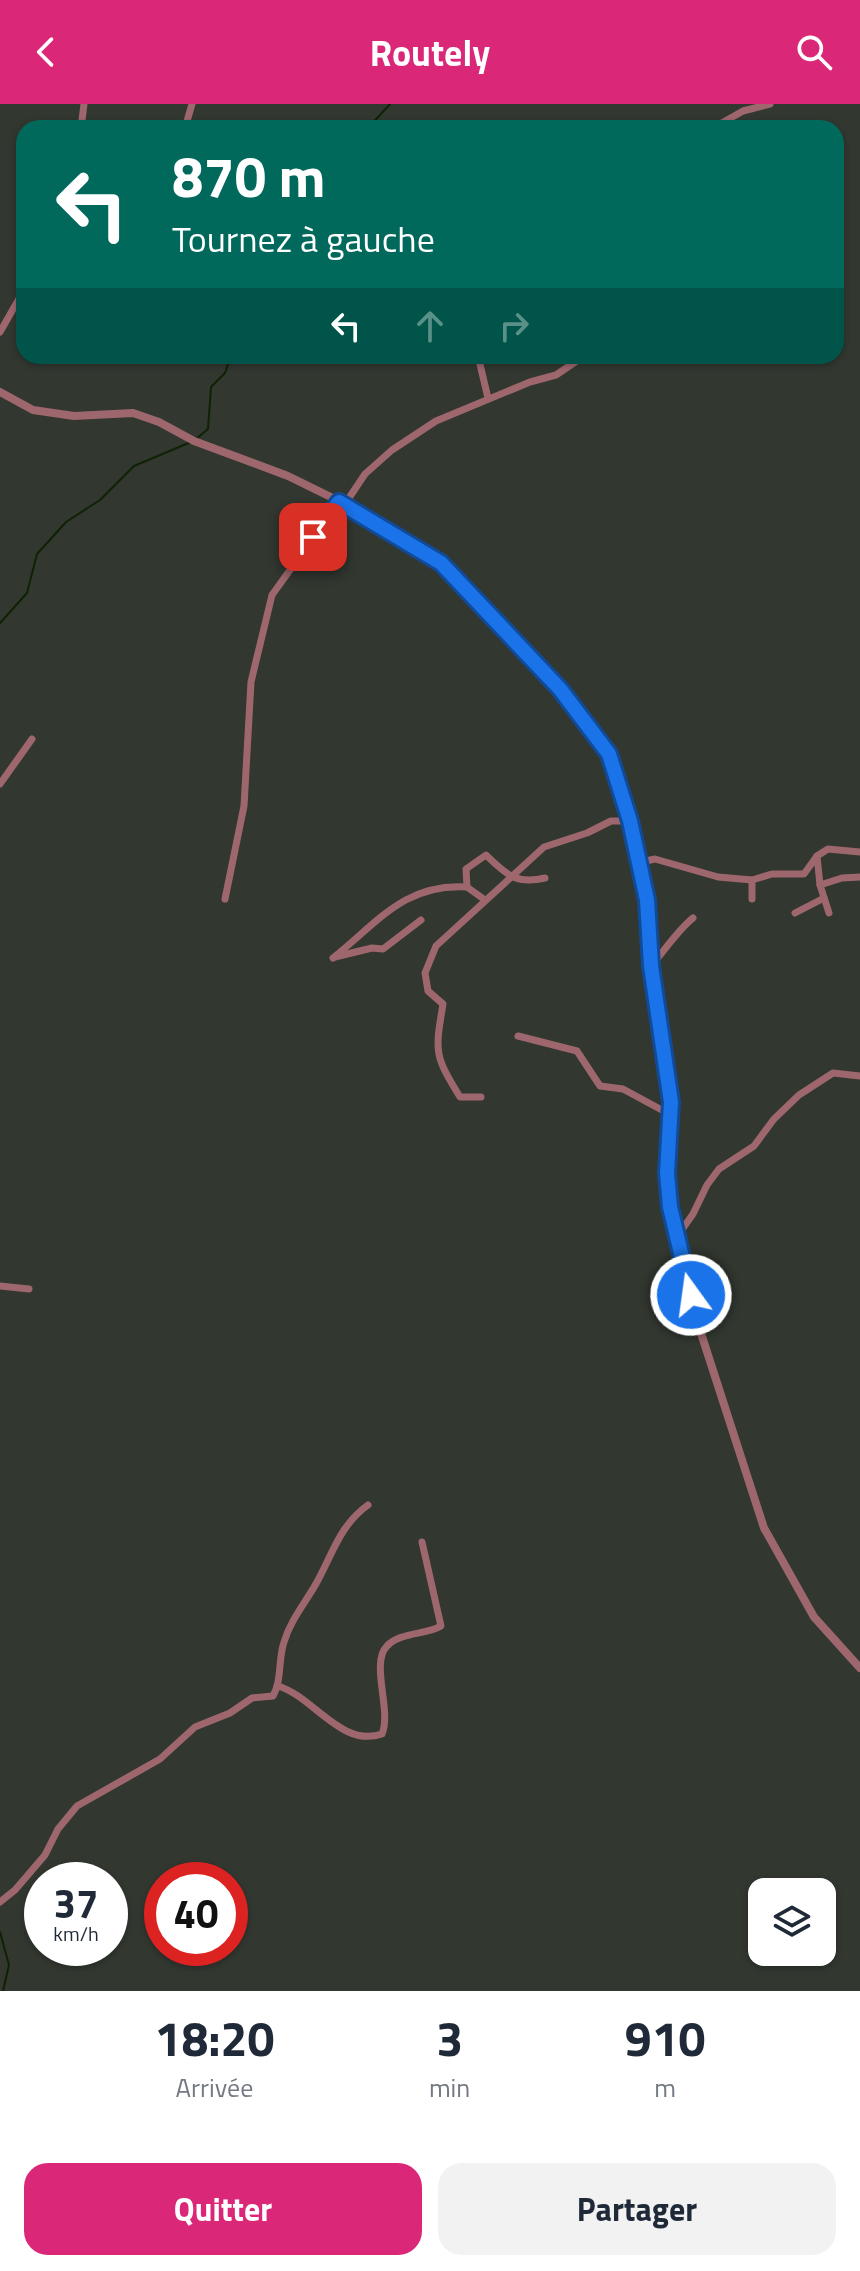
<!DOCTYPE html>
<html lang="fr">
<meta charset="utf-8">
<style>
:root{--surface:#fff;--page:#f2f2f3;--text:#1f2937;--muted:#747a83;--accent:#db2777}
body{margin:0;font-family:"Titillium Web",sans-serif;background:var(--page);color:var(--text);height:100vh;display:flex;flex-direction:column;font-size:30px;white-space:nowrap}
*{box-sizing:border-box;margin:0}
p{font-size:26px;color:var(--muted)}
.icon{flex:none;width:44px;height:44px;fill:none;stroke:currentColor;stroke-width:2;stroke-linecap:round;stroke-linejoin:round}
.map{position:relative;height:1887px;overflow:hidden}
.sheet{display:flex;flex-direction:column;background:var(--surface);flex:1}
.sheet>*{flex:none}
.banner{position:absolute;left:16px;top:16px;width:828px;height:244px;border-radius:24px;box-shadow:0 2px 6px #0004;background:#00695c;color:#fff;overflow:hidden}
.buttons{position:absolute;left:748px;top:1774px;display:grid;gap:16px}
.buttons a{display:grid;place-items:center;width:88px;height:88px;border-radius:16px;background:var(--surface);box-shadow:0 2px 6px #0004;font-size:40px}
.speed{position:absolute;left:24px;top:1758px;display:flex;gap:16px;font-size:40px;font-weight:700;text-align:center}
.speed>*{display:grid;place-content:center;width:104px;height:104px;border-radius:50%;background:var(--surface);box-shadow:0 2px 6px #0004;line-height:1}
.speed small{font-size:20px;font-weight:400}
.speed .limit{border:12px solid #d22;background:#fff;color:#111}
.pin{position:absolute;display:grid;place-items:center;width:68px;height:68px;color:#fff;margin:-34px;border-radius:16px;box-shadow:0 4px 12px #0006}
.me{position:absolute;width:88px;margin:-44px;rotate:346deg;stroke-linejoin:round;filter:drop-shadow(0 0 6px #0008)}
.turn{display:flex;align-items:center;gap:28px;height:168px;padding:0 24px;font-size:36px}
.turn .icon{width:104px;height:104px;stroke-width:2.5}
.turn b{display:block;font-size:56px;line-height:68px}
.lanes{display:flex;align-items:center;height:76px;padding:0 24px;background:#0003;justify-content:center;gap:40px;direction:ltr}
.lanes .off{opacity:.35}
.eta{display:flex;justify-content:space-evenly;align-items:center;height:136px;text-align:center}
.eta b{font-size:48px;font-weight:700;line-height:56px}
.primary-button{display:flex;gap:16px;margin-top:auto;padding:16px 24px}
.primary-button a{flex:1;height:92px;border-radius:24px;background:var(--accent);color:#fff;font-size:32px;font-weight:700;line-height:92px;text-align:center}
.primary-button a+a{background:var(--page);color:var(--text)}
header{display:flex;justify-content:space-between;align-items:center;height:104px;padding:0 24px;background:var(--accent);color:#fff;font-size:36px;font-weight:700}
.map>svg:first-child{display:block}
</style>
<header><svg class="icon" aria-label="back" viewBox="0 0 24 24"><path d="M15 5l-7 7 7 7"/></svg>Routely<svg class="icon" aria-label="search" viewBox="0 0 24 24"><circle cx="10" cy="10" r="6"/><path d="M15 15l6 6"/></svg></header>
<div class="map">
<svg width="860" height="1887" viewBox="0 0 860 1887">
<rect width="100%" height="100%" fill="#323730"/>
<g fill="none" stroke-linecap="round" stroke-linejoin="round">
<g stroke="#0f2204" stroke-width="2">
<polyline points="368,24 390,0"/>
<polyline points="196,335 208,325 211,283 225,269 231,252"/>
<polyline points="0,519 27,489 37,450 66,418 100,396 134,362 191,338"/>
<polyline points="0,1828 9,1861 3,1887"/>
</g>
<g stroke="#9e676e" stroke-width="7">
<polyline points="81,24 84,0"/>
<polyline points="185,24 192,0"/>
<polyline points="713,24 743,7 770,0"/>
<polyline points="0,228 24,186"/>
<polyline points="478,252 488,294"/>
<polyline points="345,400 365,370 392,346 436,317 530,278 556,271 584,252"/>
<polyline points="0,680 32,635"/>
<polyline points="817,752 828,745 860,748"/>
<polyline points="637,759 655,755 718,773 752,776 752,795"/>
<polyline points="752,776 772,770 804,770 817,752 820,781 829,809"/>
<polyline points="820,781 842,774 860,773"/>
<polyline points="225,795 244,702 251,578 272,491 339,398"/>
<path d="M485,796L467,783L466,765L486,751C506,770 515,781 545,774"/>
<polyline points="795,809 824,794"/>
<polyline points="335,853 372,844 383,845 421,816"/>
<path d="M333,854C378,818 405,779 467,783"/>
<path d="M651,862C665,846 677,827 693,814"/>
<polyline points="518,932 577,947 600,982 623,985 671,1011"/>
<path d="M481,993H460C434,951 435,948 443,900L428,887L425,869L436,842L544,743L587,729L611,717H630"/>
<polyline points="676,1134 693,1110 707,1081 719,1065 754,1042 774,1015 799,991 833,969 860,972"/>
<polyline points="0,1182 29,1185"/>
<path d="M278,1582C314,1593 341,1644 382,1630C392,1607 370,1559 387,1542C400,1528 426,1531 441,1522L422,1438"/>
<path d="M0,1798L15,1786L45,1751L58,1725L77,1702L160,1655L195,1623L230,1609L252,1594L273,1592C282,1576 278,1556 284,1538C291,1515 306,1498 317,1478C333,1449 340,1421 368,1401"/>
</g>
<polyline stroke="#9e676e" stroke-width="8" points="0,288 33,306 74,312 133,309 159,318 194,337 288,372 345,400 441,459 560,585 609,650 630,717 647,796 651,862 671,998 667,1069 670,1103 698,1220 764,1424 814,1513 860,1564"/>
</g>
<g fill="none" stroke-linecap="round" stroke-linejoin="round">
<g stroke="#114b97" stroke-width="20">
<polyline id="route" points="313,433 339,398 441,459 560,585 609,650 630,717 647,796 651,862 671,998 667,1069 670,1103 691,1191"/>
</g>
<use href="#route" stroke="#1a73e8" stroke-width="14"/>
</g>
</svg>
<div class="buttons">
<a><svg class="icon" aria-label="layers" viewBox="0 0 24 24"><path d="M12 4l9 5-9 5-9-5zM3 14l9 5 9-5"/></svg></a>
</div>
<div class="speed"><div>37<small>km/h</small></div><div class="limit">40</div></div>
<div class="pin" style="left:313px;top:433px;background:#d93025"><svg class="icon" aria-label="arrive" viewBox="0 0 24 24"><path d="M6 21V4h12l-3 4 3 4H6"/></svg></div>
<svg class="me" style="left:691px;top:1191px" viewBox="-20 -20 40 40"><circle r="17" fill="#1a73e8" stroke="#fff" stroke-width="3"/><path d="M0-11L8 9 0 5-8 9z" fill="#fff"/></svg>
<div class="banner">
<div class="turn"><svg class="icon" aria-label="left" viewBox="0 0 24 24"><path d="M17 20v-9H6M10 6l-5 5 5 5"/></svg><div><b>870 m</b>Tournez à gauche</div></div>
<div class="lanes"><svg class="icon" aria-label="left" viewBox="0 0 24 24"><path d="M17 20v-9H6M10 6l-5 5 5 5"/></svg><svg class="icon off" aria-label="ahead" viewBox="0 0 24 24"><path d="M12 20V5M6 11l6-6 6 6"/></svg><svg class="icon off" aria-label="right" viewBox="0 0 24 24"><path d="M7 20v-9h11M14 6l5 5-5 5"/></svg></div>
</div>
</div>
<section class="sheet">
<div class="eta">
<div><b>18:20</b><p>Arrivée</p></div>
<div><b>3</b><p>min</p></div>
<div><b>910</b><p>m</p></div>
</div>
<div class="primary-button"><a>Quitter</a><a>Partager</a></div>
</section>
